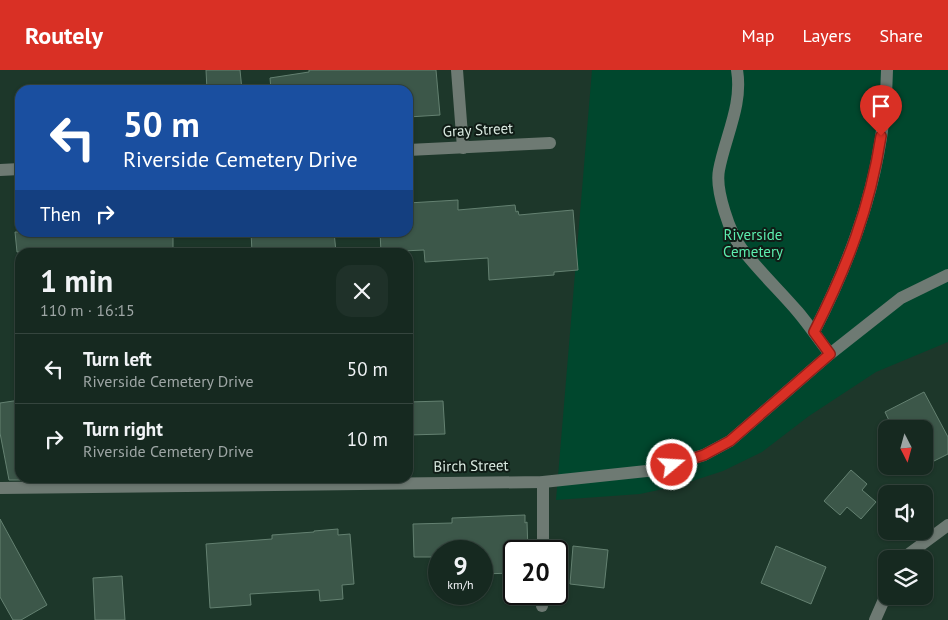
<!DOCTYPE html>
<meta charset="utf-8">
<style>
:root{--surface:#162920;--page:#1f3129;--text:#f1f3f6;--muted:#9ea6a5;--line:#35453e;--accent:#d93025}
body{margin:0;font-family:"PT Sans",sans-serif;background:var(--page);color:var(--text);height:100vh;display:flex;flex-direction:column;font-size:19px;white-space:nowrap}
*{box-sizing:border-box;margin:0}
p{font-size:16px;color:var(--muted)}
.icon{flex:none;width:28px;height:28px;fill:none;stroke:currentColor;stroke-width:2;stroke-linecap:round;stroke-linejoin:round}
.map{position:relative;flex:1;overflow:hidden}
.panel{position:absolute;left:15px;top:178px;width:398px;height:235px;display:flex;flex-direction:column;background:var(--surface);border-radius:15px;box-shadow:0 1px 4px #0004,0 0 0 1px var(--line)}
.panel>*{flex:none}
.guide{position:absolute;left:15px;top:15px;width:398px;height:152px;border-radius:15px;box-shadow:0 1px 4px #0004,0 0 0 1px var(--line);background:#1a4fa0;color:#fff;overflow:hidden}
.needle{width:32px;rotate:174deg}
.tools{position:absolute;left:878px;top:350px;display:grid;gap:10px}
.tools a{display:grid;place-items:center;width:55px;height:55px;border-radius:10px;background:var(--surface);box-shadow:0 1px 4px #0004,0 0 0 1px var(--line);font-size:25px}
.speed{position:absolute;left:428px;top:470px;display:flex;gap:10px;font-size:25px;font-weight:700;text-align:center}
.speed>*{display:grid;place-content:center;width:65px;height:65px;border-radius:50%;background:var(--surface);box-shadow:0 1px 4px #0004,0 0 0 1px var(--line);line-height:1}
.speed small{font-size:12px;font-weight:400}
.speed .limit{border:2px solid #111;border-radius:8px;background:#fff;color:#111}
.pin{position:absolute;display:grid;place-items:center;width:42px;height:42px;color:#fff;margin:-51px -21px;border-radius:50% 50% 50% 0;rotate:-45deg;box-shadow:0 0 5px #0007}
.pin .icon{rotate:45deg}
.me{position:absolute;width:55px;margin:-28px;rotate:72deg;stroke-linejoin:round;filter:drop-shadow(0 0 4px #0008)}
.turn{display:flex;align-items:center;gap:18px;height:105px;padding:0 25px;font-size:22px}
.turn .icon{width:65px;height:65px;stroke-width:2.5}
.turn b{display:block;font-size:35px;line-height:42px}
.then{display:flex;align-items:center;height:48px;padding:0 25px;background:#0003;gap:10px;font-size:19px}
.round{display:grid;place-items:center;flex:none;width:52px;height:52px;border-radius:15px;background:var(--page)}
.head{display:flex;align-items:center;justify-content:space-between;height:85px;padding:0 25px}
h1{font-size:30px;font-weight:600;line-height:38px}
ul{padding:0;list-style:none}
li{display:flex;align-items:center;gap:15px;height:70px;padding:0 25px;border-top:1px solid var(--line)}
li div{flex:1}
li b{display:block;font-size:19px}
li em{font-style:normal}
header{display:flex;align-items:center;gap:30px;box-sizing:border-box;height:70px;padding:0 25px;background:var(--accent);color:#fff}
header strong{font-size:24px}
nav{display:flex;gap:28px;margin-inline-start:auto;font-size:18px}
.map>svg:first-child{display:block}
</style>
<header>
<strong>Routely</strong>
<nav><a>Map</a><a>Layers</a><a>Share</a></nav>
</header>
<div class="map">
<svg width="948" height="550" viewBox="0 0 948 550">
<rect width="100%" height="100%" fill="#1d372a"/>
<polygon fill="#00472d" points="592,0 948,0 948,272 876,302 809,346 762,382 723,401 677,416 640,424 556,430"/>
<g fill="#3c5749" stroke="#648171">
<polygon points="206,0 240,0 242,20 207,20"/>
<polygon points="309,0 436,0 440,45 408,47 408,20 271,20 270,8 309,2"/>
<polygon points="458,130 458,140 515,135 516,142 518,141 519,145 573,140 578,200 554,202 554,205 489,210 488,188 425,192 424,180 381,182 380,162 408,162 408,133"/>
<polygon points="15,162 173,162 173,182 17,182"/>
<polygon points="251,162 334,162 336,182 252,182"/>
<polygon points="924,322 948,367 948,384 920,398 919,396 924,396 924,359 893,359 885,342"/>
<polygon points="20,330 20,410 9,410 0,363 0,333"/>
<polygon points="443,331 445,364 408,365 408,332"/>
<polygon points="851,400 867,414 862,420 876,432 861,449 847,437 840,445 824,431"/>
<polygon points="525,445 525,453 527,452 528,481 514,481 514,503 481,504 481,481 439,481 439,487 414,487 413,454 452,453 452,448"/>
<polygon points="0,449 47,535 21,550 13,550 0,527"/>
<polygon points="338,459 338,465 350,464 354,514 342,515 343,529 320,531 319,520 250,524 251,535 210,538 206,474 272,469 272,465 314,462 314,461"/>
<polygon points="573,476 608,480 604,518 570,514"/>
<polygon points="776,476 826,497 811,534 761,513"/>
<polygon points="122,506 125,550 95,550 93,508"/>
</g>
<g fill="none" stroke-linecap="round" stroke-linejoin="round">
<g stroke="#6e7a73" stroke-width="12">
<polyline points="457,0 463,78"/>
<path d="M737,0C743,35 725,67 719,100C715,120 730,164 742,179C759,201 780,221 798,242C809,255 819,270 830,284"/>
<polyline points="408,80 550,73"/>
<polyline points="0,100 20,99"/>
<path d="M814,262C857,178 885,95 887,0"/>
<polyline points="0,418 543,412 656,400 704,385 730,371 830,284 901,228 948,205"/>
<polyline points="543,481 543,412"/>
<polyline points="902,489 948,455"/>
<polyline points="542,536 542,524"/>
<polyline points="875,550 886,525"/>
</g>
</g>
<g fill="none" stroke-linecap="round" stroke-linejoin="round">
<g stroke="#8d1f18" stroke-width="12">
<path id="route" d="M672,395L704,385L730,371L830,284L814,262C847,197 870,138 881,66"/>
</g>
<use href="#route" stroke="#d93025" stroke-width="9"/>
</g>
<g text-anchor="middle" stroke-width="4" stroke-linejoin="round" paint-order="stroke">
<g font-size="15" fill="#dbebe2" stroke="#101c16">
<text transform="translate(478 60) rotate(-3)" y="5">Gray Street</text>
<text transform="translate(471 396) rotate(-1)" y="5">Birch Street</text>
</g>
<g font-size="15" fill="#5ceeae" stroke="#101c16">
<text x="753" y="170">Riverside<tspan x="753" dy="17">Cemetery</tspan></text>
</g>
</g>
</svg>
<div class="tools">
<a><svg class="needle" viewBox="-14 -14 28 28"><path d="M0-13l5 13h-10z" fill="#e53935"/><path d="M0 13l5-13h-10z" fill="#9ea6a5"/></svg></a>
<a><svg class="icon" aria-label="sound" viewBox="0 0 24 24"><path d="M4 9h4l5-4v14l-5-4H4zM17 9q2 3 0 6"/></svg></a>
<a><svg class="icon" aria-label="layers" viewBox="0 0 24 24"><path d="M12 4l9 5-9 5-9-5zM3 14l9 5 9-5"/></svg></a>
</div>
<div class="speed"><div>9<small>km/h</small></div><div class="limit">20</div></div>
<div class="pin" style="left:881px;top:66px;background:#d93025"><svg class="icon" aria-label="arrive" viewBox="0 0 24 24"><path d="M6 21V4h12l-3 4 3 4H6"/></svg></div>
<svg class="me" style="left:672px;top:395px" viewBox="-20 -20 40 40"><circle r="17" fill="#d93025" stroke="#fff" stroke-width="3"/><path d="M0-11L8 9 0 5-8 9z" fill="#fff"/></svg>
<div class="guide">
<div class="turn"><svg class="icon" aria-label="left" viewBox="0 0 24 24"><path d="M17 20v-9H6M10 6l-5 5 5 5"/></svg><div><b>50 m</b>Riverside Cemetery Drive</div></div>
<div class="then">Then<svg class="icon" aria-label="right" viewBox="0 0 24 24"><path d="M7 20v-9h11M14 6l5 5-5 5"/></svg></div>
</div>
<section class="panel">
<div class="head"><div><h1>1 min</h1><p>110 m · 16:15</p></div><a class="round"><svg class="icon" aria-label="close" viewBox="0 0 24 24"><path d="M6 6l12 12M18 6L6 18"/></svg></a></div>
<ul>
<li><svg class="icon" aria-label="left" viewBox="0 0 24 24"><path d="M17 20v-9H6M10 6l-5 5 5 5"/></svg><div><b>Turn left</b><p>Riverside Cemetery Drive</p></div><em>50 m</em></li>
<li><svg class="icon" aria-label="right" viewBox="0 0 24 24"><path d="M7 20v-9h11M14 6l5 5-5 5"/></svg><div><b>Turn right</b><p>Riverside Cemetery Drive</p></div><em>10 m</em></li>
</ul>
</section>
</div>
